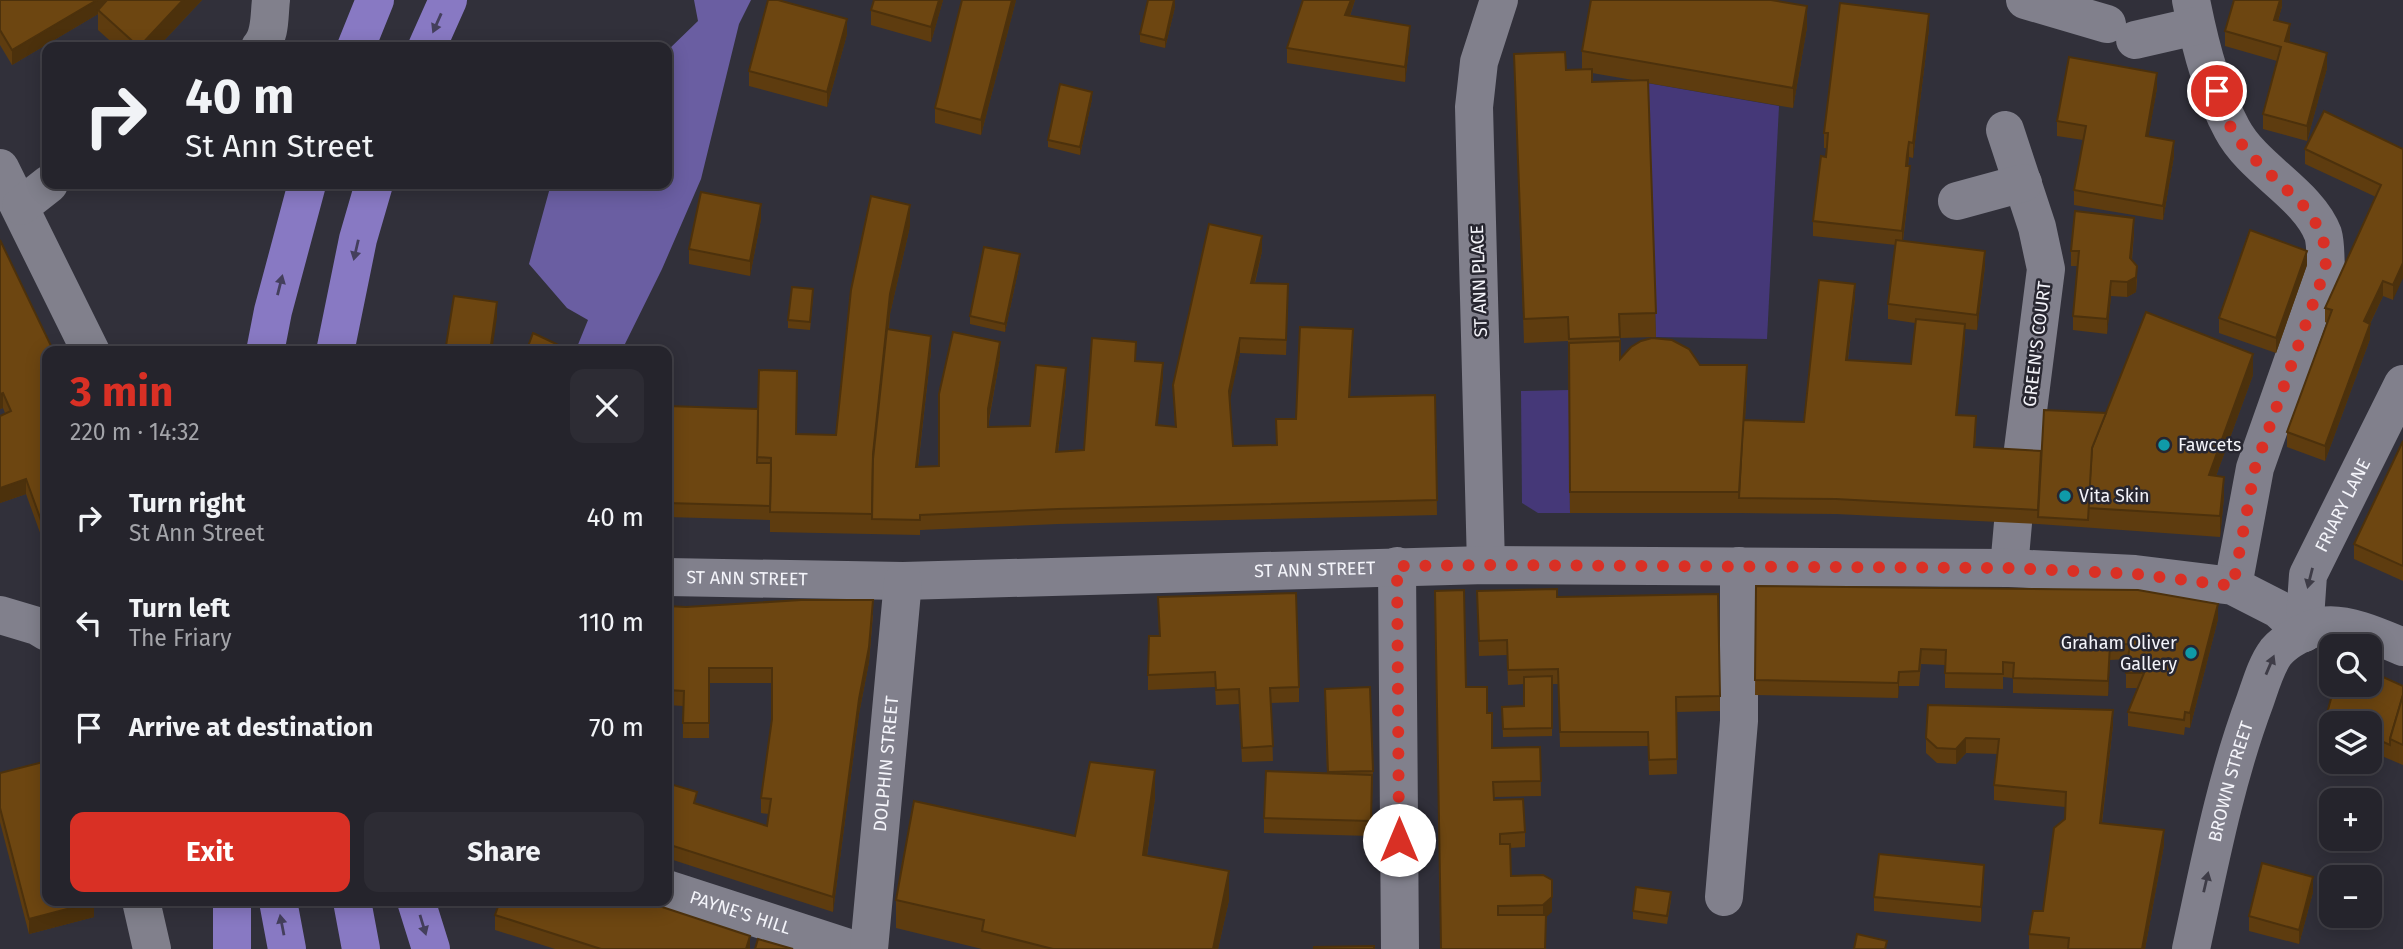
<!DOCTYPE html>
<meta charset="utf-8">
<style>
:root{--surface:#25242c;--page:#2d2c34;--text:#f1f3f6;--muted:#a3a4a9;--line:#424148;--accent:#d93025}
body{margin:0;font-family:"Fira Sans",sans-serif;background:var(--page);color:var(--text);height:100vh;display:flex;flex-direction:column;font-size:26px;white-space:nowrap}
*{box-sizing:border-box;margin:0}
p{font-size:23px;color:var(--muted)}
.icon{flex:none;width:38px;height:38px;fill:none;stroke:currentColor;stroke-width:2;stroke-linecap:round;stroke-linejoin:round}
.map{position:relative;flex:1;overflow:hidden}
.panel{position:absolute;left:42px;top:346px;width:630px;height:560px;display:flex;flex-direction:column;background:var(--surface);border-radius:14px;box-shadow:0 4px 18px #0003,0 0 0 2px var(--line)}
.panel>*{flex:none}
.banner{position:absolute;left:42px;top:42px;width:630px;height:147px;border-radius:14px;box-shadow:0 4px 18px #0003,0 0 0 2px var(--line);background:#25242c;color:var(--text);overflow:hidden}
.tools{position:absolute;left:2319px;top:634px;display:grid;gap:14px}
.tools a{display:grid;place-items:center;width:63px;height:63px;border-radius:14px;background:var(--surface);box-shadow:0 4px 18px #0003,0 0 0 2px var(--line);font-size:35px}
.pin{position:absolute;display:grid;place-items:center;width:60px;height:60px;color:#fff;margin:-30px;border:4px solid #fff;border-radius:50%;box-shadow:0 2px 7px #0007}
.me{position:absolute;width:77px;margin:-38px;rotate:0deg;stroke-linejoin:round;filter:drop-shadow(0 0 5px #0008)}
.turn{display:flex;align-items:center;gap:24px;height:147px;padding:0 28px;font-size:32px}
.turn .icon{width:91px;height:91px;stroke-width:2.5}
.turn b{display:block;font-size:49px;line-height:60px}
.round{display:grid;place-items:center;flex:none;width:74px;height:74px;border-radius:14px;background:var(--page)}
.head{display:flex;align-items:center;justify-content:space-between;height:119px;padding:0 28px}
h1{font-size:42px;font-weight:700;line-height:52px;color:var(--accent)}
.button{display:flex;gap:14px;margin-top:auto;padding:14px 28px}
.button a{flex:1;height:80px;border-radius:14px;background:var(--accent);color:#fff;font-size:28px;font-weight:700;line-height:80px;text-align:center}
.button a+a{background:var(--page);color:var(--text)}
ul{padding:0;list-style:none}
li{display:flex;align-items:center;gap:21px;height:105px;padding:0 28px}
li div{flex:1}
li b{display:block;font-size:26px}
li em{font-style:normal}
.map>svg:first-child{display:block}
</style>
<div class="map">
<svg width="2403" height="949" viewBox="0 0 2403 949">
<rect width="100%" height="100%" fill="#31303a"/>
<g fill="#453878">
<polygon points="1647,83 1779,106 1767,339 1656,337"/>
<polygon points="1569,390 1570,513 1538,513 1522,503 1521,391"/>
</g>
<polygon fill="#6a5ea2" points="694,0 751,0 739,24 701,179 662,269 621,352 575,352 588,320 567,308 529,264 551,184 667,184 667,51 698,21"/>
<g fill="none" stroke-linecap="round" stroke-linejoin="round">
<g stroke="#81808c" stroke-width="38">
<polyline points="2025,0 2107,24"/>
<path d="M2191,0C2199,41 2212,92 2232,129C2253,169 2308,194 2323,234C2326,244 2325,257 2326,267L2255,468L2233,586"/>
<polyline points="2135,40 2196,26"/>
<path d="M260,47C271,35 269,16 271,0"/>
<polyline points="2005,130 2037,227 2046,269 2021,465"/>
<polyline points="0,168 91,352"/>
<polyline points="1957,201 2023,183"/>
<polyline points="21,206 49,184"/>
<polyline points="1486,565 1474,107 1479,62 1499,0"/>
<polyline points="1397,566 1400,949"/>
<polyline points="2009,568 2013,523"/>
<path id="s1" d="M667,577L903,581L1486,565L2009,568L2135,574L2233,586L2278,609L2304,633"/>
<polyline points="0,615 37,626 47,632"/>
<path id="s2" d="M2304,633L2308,575L2403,384"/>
<path id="s3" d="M667,889L852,949"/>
<polyline points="1724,897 1739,721 1739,566"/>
<polyline points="141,901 152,949"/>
<path id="s4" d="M869,949L903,581"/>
<path id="s5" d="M2191,949C2209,866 2225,781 2255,701C2260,687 2266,665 2276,652C2286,640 2306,630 2322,626C2344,621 2382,638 2403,647"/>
</g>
<g stroke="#8879c3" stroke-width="38">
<polyline points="356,47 375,0"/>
<polyline points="427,47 448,0"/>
<polyline points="265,352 273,311 307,184"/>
<polyline points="335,352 358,239 374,184"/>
<polyline points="278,901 287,949"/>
<polyline points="352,901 361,949"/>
<polyline points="416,901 431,949"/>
<polyline points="232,949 232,901"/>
</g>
</g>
<g fill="#5e3c0f" fill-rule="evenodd">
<polygon points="0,0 106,0 106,1 107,0 202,0 158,47 117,47 98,30 98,14 12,65 0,45"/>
<polygon points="943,0 931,42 871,25 871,10"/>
<polygon points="1016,0 981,135 935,123 935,108"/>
<polygon points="1355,0 1350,16 1410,41 1405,82 1287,63 1287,48"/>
<polygon points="2282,0 2282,6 2278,21 2290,38 2289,42 2327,68 2307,141 2263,129 2263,114 2277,61 2225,46 2225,31"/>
<polygon points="1175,7 1165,48 1140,42 1140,34"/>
<path d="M1807,27L1793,108L1648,83L1656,337L1620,338V359L1700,365L1747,386L1745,420L1804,422L1855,298L1848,360L1911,364L1915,323L1888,319V304L1896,245L1813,236V221L1827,148H1824V133L1929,29L1913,158L1909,157L1908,166L1910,181L1903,241L1985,266L1977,330L1965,329V339L1957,415L1976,431L1975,448L2041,451L2106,413L2253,375L2216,476L2224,497L2220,537L2038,524L1836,514L1739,513H1570L1568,341L1524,343L1514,54L1566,70L1582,69V51ZM1592,73L1633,80L1592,82Z"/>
<polygon points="847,34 827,107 749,86 749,71"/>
<polygon points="2157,88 2148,137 2174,156 2163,220 2074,205 2074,190 2083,140 2057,136 2057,121"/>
<polygon points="1092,99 1080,155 1048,147 1048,140"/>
<polygon points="2305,149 2403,149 2393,300 2383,296 2370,324 2370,339 2325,461 2287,447 2287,432 2327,323 2325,322 2325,308 2376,197 2305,164"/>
<polygon points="761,219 750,276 689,264 689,249"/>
<polygon points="910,226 890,314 889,329 931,351 918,467 939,466 1000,357 988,427 1030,426 1066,383 1058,452 1084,450 1136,361 1163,378 1157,425 1175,427 1173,385 1262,251 1255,283 1288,299 1286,355 1240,353 1229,401 1233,446 1277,445 1276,419 1296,419 1353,344 1350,397 1435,395 1437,515 1058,524 920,530 920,535 770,532 770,520 667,517 667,406 796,434 836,435"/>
<polygon points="2134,233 2132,260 2137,280 2136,292 2127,297 2111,296 2107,334 2073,330 2073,316 2077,266 2071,266 2071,251"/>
<polygon points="0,240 47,352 47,552 26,494 0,503 0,416 5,413 3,408 0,409"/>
<polygon points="1020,262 1005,332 970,324 970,316"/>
<polygon points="2307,265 2276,353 2219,333 2219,318"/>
<polygon points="813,296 810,330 788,328 788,320"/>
<polygon points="2403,441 2403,581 2354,559 2354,544"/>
<polygon points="1756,586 2218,619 2190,728 2185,727 2184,735 2128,726 2128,712 2137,688 2126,688 2126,673 2128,659 2110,660 2108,696 2013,693 2013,678 2003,677 2003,689 1945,688 1945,665 1921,664 1919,686 1899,686 1898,698 1755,695"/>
<polygon points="1477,591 1557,597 1718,594 1720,711 1676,712 1677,774 1649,775 1648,746 1560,747 1558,684 1552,684 1552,736 1503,737 1502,707 1524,706 1524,684 1508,685 1507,655 1479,656"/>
<polygon points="1158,597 1299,687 1299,702 1271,703 1273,761 1242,762 1239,704 1216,705 1215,687 1148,690 1148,675 1159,636"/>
<polygon points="667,606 873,615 869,662 859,714 833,912 667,858 667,783 697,804 767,826 769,814 761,813 761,798 772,719 772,683 709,683 709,738 683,738 683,706 667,705"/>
<polygon points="2403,686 2403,765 2370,751 2370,723 2331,723 2331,734 2326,732 2326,717"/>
<polygon points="1466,687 1487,713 1492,748 1540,747 1541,796 1494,797 1494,800 1525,832 1525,847 1510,848 1511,876 1552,912 1441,949"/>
<polygon points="1325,689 1373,771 1371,836 1264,833 1264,818 1327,773"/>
<polygon points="2113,725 2102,823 2164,845 2145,949 2029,949 2029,934 2043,911 2065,819 2065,807 1994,800 1994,785 1998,754 1966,753 1956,764 1937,763 1926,753 1926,738"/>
<polygon points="0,773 94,917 29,934 0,822"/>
<polygon points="1155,798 1147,856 1229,900 1218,949 982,949 896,928 896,900 1075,836"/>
<polygon points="1984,880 1981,922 1874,911 1874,897"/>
<polygon points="2313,892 2299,944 2249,931 2249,916"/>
<polygon points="1671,900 1667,924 1633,919 1633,911"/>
<polygon points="495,915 750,949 555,949 495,930"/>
</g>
<g fill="#4c310c">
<polygon points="97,0 106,0 106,10 98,10 98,14 12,65 12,50"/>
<polygon points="183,0 202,0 158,47 139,47"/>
<polygon points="939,0 943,0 931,42 931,27"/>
<polygon points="1012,0 1016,0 981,135 981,120"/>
<polygon points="1175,0 1175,7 1165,48 1165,40"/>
<polygon points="1351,0 1355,0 1345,30 1345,15"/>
<polygon points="2280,0 2282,0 2282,6 2274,35 2274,20"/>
<polygon points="1807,6 1807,27 1793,108 1793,88"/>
<polygon points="1929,14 1929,29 1913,158 1913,143"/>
<polygon points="847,19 847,34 827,107 827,92"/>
<polygon points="2290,24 2290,38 2285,56 2285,41"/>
<polygon points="1410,26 1410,41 1405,82 1405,67"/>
<polygon points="2327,53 2327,68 2307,141 2307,126"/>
<polygon points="2157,73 2157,88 2146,151 2146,136"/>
<polygon points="1092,92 1092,99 1080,155 1080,147"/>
<polygon points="2174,141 2174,156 2163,220 2163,206"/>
<polygon points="1909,142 1909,157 1906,181 1906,166"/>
<polygon points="1910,166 1910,181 1902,246 1902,231"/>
<polygon points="761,204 761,219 750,276 750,261"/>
<polygon points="910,205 910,226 890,314 873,474 890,294"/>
<polygon points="2134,218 2134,233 2130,273 2130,258"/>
<polygon points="1262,236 1262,251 1251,297 1251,283"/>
<polygon points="1985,251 1985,266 1977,330 1977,315"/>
<polygon points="2307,251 2307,265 2276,353 2276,338"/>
<polygon points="1020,254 1020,262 1005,332 1005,324"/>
<polygon points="2403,263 2403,278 2393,300 2393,285"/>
<polygon points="2137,266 2136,292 2127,297 2127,282"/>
<polygon points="2111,281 2111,296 2107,334 2107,319"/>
<polygon points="2383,281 2383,296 2364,336 2364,321"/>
<polygon points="1855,284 1855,298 1846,374 1846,360"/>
<polygon points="497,302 497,317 492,352 490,352"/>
<polygon points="1965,324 1965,339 1956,430 1956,415"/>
<polygon points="2370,324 2370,339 2325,461 2325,446"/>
<polygon points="931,336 931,351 916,482 916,467"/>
<polygon points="1240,338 1240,353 1229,405 1229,391"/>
<polygon points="1000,342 1000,357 988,424 988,409"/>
<polygon points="2253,354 2253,375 2209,495 2209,475"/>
<polygon points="1163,363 1163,378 1156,440 1156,425"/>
<polygon points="1747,365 1747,386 1740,498"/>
<polygon points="1066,368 1066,383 1056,467 1056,452"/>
<polygon points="3,393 3,408 0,409 0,394"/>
<polygon points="2224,477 2224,497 2220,537 2220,516"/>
<polygon points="26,479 26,494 0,503 0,488"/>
<polygon points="873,600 869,662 859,714 833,912 833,897"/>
<polygon points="2218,604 2218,619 2190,728 2190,713"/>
<polygon points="2110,645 2110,660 2108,696 2108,681"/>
<polygon points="1899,672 1899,686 1898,698 1898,683"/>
<polygon points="2113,710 2113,725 2100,837 2100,823"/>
<polygon points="1966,738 1966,753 1956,764 1956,749"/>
<polygon points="1155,770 1155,798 1143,883 1143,855"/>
<polygon points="2164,830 2164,845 2145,949 2142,949"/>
<polygon points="1984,865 1984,880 1981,922 1981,907"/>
<polygon points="1229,871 1229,900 1218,949 1213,949"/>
<polygon points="2313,877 2313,892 2299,944 2299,930"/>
<polygon points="1552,897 1552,912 1543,920 1543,905"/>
<polygon points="94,902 94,917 29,934 29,919"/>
<polygon points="750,936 750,949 746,949"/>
</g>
<g fill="#6d4611" stroke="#4c310c" stroke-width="2">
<polygon points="0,0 97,0 12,50 0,30"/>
<polygon points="107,0 183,0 139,47 98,10"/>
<polygon points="768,0 778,0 847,19 827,92 749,71"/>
<polygon points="874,0 939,0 931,27 871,10"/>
<polygon points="962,0 1012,0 981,120 935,108"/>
<polygon points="1148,0 1174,0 1165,40 1140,34"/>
<polygon points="1303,0 1351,0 1345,15 1410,26 1405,67 1287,48"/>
<polygon points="1591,0 1771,0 1807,6 1793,88 1582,51"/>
<polygon points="2234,0 2280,0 2274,20 2290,24 2285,41 2327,53 2307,126 2263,114 2281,47 2225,31"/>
<polygon points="1840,3 1929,14 1913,143 1909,142 1907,155 1906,166 1910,166 1902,231 1813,221 1821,156 1826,157 1827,146 1828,133 1824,133"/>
<polygon points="1565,52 1566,70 1592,69 1592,82 1648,80 1656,313 1619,314 1620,337 1569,339 1568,317 1524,319 1514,54"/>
<polygon points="2069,57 2157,73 2146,136 2174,141 2163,206 2074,190 2086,126 2057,121"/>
<polygon points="1060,84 1092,92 1080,147 1048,140"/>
<polygon points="2324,111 2403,149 2403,263 2393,285 2383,281 2364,321 2370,324 2325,446 2287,432 2332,310 2325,308 2381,185 2305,149"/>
<polygon points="701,192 761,204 750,261 689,249"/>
<polygon points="871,196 910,205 890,294 873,454 872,514 770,512 771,458 757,457 759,370 797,371 796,434 836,435 851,290"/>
<polygon points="2075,211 2134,218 2130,258 2137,266 2136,277 2127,282 2111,281 2107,319 2073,316 2079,251 2071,251"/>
<polygon points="1209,224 1262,236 1251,283 1288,284 1286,340 1240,338 1229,391 1233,446 1277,445 1276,419 1296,419 1300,327 1353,329 1349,397 1435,395 1437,500 1058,509 920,515 920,520 872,519 873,459 887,329 931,336 916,467 939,466 939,394 953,332 1000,342 988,409 988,427 1030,426 1036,365 1066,368 1056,452 1084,450 1092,338 1136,342 1135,361 1163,363 1156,425 1176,427 1173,385"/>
<polygon points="2250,230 2307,251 2276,338 2219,318"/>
<polygon points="0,240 54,352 47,352 47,537 26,479 0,488 0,416 11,411 3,393 0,394"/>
<polygon points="1896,240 1985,251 1977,315 1888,304"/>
<polygon points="984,247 1020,254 1005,324 970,316"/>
<polygon points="1819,280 1855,284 1846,360 1911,364 1916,319 1965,324 1956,415 1976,416 1974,447 2041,451 2038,510 1836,499 1739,498 1743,420 1804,422"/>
<polygon points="792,287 813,289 810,322 788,320"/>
<polygon points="454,296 497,302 490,352 445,352"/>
<polygon points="2146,312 2253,354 2209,475 2224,477 2220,516 2088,508 2092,448"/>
<polygon points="533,333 569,350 568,352 526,352"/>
<polygon points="1652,338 1672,340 1689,349 1700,365 1747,365 1739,492 1570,492 1569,343 1620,341 1620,359 1631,347 1641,341"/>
<polygon points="667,406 758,409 757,463 771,463 770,506 667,503"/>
<polygon points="2044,410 2106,413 2092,448 2088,520 2038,517"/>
<polygon points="2403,441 2403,566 2354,544"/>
<polygon points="1756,586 2138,590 2218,604 2190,713 2185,712 2184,720 2128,712 2144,673 2126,673 2130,644 2110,645 2108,681 2013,678 2014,663 2003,662 2003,674 1945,673 1946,650 1921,649 1919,671 1899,672 1898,683 1755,680"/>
<polygon points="1557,589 1557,597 1718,594 1720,696 1676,697 1677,759 1649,760 1648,732 1560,732 1558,669 1508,670 1507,640 1479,641 1477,591"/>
<polygon points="1464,590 1466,687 1487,687 1487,713 1492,713 1492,748 1540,747 1541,781 1493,782 1494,800 1523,799 1525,832 1500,834 1500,844 1510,844 1511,876 1543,875 1552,880 1552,897 1543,905 1498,906 1498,915 1546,915 1545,949 1441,949 1440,879 1435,591"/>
<polygon points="1296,593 1299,687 1270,688 1273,746 1242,748 1239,689 1216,690 1215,672 1148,675 1149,636 1160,636 1158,597"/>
<polygon points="801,600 873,600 869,647 859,699 833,897 667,844 667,783 697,792 694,803 767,826 771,799 761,798 772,719 772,668 709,668 709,723 683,723 684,691 667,690 667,606 686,607"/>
<polygon points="2370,671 2403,686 2403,695 2390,739 2390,745 2370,736 2370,723 2339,723 2326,717 2335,684 2370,684"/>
<polygon points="1552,676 1552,728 1503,729 1502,707 1524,706 1524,677"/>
<polygon points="1370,687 1373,771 1328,772 1325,689"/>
<polygon points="2403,695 2403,745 2390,739"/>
<polygon points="1928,705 2113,710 2100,823 2164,830 2142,949 2068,949 2069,938 2029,934 2033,911 2043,911 2054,828 2065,819 2066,792 1994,785 1999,739 1966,738 1956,749 1937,748 1926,738"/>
<polygon points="47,761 47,901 93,901 94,902 29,919 0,808 0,773"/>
<polygon points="1090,762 1155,770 1143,855 1229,871 1213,949 1053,949 982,931 984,920 896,900 914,801 1075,836"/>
<polygon points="1266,771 1372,775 1371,821 1264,818"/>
<polygon points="1879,854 1984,865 1981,907 1874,897"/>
<polygon points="2262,863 2313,877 2299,930 2249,916"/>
<polygon points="1636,887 1671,892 1667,916 1633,911"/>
<polygon points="500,901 644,901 750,936 746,949 601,949 495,915"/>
<polygon points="1857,934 1887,941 1885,949 1854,949"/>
<polygon points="758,939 793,949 755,949"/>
<polygon points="1374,946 1374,949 1314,949 1314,947"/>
</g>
<defs><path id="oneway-solid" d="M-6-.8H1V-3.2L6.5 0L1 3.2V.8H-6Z" transform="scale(1.75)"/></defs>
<g fill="#443f5c">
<use href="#oneway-solid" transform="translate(437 23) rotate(114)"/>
<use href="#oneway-solid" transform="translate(356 250) rotate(103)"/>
<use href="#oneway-solid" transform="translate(280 285) rotate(-76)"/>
<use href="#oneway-solid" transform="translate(282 925) rotate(-101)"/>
<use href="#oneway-solid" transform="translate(423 925) rotate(73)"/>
</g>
<g fill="#3e3c47">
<use href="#oneway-solid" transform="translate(2310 578) rotate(104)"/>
<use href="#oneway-solid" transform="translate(2270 665) rotate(-67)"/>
<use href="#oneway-solid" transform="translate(2206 882) rotate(-77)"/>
</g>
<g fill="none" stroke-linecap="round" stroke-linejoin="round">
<polyline stroke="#d93025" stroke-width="12" stroke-dasharray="0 21.6" points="1399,840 1397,566 1486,565 2008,568 2136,574 2233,586 2255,468 2326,267 2323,235 2307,209 2247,152 2231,128 2217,91"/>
</g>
<g fill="#0f9aa8" stroke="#272630" stroke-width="2.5">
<circle cx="2164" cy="445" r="7"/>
<circle cx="2065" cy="496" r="7"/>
<circle cx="2191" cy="653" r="7"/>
</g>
<g text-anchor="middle" stroke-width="5" stroke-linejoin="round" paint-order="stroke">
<g font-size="18" fill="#f4f4fa" stroke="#272630">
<text transform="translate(1479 281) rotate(-92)" y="6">ST ANN PLACE</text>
<text transform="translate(2037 344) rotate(-83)" y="6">GREEN'S COURT</text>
<text dy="6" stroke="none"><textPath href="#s2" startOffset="136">FRIARY LANE</textPath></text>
<text dy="6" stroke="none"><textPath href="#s1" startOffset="648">ST ANN STREET</textPath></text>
<text dy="6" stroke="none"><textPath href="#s1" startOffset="80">ST ANN STREET</textPath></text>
<text dy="6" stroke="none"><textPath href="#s4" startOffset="186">DOLPHIN STREET</textPath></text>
<text dy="6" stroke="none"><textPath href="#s5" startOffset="172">BROWN STREET</textPath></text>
<text dy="6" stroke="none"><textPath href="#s3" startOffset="77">PAYNE'S HILL</textPath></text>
</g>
<g font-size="18" fill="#f4f4fa" stroke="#272630" text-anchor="start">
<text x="2178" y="451">Fawcets</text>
<text x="2079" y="502">Vita Skin</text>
<text x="2177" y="649" text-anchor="end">Graham Oliver<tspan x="2177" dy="21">Gallery</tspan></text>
</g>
</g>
</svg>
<div class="tools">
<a><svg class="icon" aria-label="search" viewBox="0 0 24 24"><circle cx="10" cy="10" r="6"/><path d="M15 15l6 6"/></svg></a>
<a><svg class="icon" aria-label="layers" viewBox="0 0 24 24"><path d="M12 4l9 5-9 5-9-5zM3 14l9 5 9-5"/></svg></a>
<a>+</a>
<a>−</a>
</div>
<div class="pin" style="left:2217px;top:91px;background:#d93025"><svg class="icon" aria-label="arrive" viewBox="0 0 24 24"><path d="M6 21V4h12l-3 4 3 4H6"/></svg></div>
<svg class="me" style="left:1399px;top:840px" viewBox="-20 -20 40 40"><circle r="19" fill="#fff"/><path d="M0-13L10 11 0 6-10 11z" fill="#d93025"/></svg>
<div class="banner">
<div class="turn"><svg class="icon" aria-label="right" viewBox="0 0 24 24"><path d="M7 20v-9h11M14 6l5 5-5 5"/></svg><div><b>40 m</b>St Ann Street</div></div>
</div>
<section class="panel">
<div class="head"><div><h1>3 min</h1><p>220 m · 14:32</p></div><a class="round"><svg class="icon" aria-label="close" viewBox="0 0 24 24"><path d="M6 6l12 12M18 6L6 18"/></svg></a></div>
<ul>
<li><svg class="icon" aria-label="right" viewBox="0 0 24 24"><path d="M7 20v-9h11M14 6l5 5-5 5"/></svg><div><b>Turn right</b><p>St Ann Street</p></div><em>40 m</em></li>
<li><svg class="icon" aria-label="left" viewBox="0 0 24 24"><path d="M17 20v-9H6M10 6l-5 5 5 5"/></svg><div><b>Turn left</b><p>The Friary</p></div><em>110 m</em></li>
<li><svg class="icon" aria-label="arrive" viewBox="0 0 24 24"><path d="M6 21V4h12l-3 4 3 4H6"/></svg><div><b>Arrive at destination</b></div><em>70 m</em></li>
</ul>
<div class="button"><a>Exit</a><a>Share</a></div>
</section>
</div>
